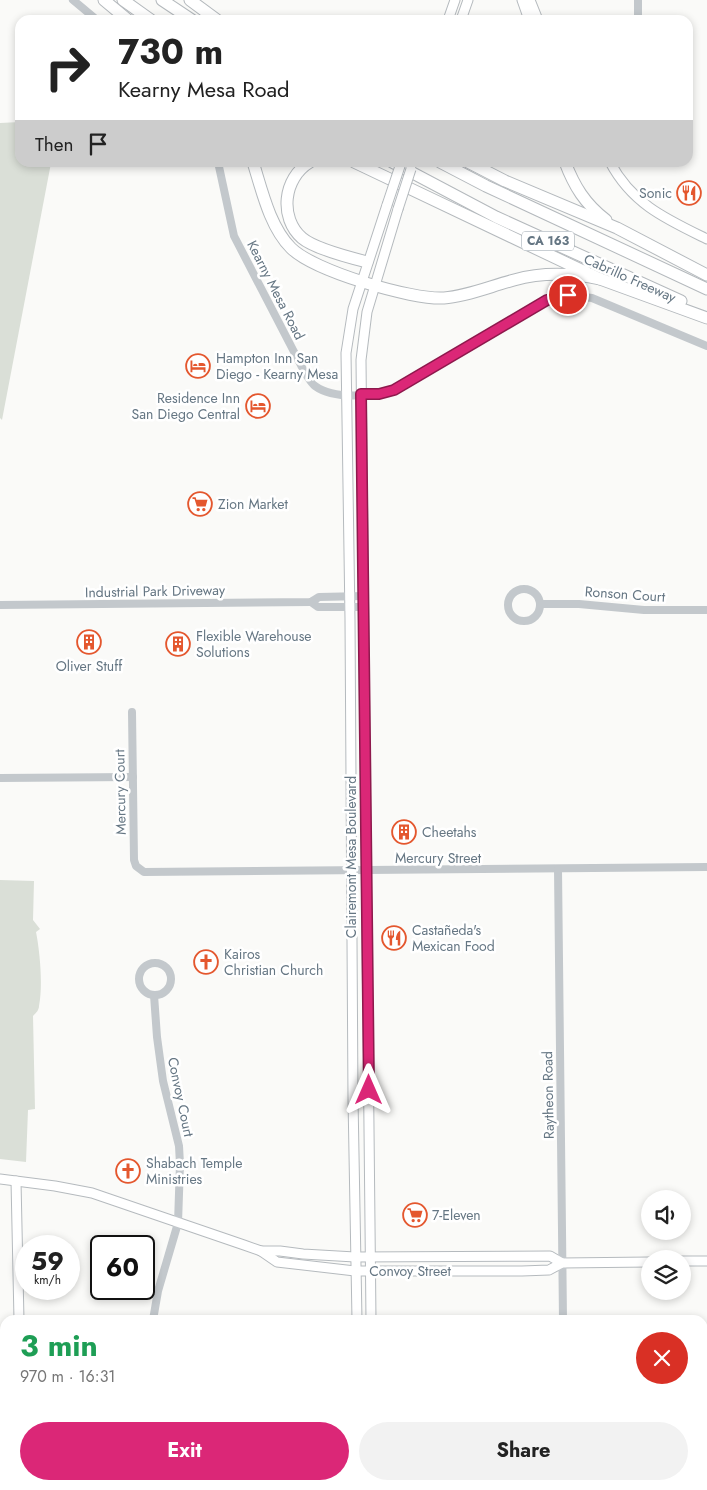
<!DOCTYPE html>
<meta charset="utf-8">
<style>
:root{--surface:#fff;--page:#f2f2f2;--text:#222;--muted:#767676;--accent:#db2777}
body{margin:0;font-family:Jost,sans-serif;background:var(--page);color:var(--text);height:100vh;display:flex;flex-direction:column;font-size:19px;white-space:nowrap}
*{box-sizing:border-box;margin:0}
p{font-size:16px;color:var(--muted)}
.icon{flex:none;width:28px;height:28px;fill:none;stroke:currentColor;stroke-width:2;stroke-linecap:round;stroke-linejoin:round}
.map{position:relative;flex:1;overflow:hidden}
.side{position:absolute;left:0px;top:1315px;width:708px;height:175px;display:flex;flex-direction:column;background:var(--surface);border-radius:15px 15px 0 0;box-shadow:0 2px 8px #0003}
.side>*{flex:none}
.hud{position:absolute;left:15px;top:15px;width:678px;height:152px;border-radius:15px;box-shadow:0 2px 8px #0003;background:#fff;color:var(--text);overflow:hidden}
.buttons{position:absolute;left:641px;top:1190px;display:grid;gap:10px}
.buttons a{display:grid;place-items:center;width:50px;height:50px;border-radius:50%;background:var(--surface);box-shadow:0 2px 8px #0003;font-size:25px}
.speed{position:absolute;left:15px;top:1235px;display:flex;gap:10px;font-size:25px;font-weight:700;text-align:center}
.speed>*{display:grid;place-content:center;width:65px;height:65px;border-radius:50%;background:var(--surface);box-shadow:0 2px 8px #0003;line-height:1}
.speed small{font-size:12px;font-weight:400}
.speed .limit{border:2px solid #111;border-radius:8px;background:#fff;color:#111}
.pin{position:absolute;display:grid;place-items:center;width:42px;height:42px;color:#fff;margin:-21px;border:2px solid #fff;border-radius:50%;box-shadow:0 1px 5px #0007}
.me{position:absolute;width:55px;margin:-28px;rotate:0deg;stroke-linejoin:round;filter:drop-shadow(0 0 4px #0008)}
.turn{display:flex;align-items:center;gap:18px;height:105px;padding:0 20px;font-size:22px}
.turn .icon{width:65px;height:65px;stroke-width:2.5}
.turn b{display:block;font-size:35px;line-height:42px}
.then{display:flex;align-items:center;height:48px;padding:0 20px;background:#0003;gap:10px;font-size:19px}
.round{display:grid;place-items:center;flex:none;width:52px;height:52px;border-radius:26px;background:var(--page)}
.head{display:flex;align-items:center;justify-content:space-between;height:85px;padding:0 20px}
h1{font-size:30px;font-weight:700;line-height:38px;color:#1e9e55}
.button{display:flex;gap:10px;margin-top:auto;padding:10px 20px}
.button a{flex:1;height:58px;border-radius:30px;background:var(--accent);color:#fff;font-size:20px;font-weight:700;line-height:58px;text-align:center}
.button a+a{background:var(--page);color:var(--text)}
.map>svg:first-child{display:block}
</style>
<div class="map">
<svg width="707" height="1490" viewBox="0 0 707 1490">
<rect width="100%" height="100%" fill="#fafaf8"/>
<g fill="#dadfd7">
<polygon points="20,122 20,162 51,163 2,420 0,418 0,123"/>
<path d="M0,880L34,881L33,920L40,929L36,932C40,952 43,986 39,1006C39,1010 36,1013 33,1016L35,1109L28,1110L26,1162L0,1159Z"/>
</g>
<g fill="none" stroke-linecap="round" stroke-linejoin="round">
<polyline stroke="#bbc7cb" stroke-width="2" points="164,1485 165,1490"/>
<g stroke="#b5babe" stroke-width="11">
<g id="major">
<polyline points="522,0 529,20"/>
<polyline points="530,0 538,20"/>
<polyline points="448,20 455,0"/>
<polyline points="461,20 468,0"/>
<path d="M610,162C632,204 666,219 707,239"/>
<polyline points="0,1179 55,1186 92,1193 244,1245 261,1251 277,1262 355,1271 522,1271 549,1270 562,1263 650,1262"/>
<polyline points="16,1181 19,1320"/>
<polyline points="261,1251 280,1251 303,1254 355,1257 550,1256 562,1263"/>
<polyline points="682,1261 707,1261"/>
<polyline points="357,1320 353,1099 350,619 346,353 353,309 387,205"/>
<polyline points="371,1320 361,360 367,312 398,209"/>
<polyline points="22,1485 22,1490"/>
<polyline points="359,1485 359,1490"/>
<polyline points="372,1485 373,1490"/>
</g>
</g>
<g stroke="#b4b9bd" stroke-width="13">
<g id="highway">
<polyline points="104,0 128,20"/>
<polyline points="123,0 151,20"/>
<polyline points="162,0 192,20"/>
<polyline points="190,0 217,20"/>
<path d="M253,162C262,191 270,227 291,248C314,271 412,300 444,298C468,296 491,286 514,280C543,272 571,273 600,279"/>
<path d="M310,162C283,178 279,218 302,238C315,249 351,258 367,262"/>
<polyline points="354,162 600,279 707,318"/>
<polyline points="392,162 496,217 681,301"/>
<polyline points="440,162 486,186 707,289"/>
<polyline points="468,162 505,181 617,228 707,275"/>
<path d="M565,162C574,186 585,204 606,220"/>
</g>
</g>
<g stroke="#c3c8cc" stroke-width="8">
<polyline points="73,0 97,20"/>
<polyline points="638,0 638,20"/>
<path d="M218,162L234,236L305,373C308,377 311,383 315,386C334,400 372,396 393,390L547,300L568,295L592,298L707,346"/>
<circle cx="524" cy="605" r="16"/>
<polyline points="311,602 318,607 364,607"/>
<polyline points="540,604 579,604 644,610 707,610"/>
<polyline points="0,605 311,602 319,597 364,596"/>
<polyline points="132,712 134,860 136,866 144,872 707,867"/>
<polyline points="0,778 133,777"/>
<polyline points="558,869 563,1320"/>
<circle cx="155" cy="979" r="16"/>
<polyline points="153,1320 158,1291 178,1223 180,1164 179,1146 163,1081 157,1037 154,995"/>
<polyline points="152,1485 152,1490"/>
<polyline points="565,1485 565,1490"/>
</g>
<use href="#major" stroke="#fff" stroke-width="9"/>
<use href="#highway" stroke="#fff" stroke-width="11"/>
<g stroke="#b5babe" stroke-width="11" stroke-linecap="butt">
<g id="major-bridge">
<polyline points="387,205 401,163"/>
<polyline points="398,209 411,169"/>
</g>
</g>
<use href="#major-bridge" stroke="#fff" stroke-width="9"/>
</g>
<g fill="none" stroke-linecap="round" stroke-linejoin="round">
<g stroke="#8e194d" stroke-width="12">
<polyline id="route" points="369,1090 361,394 379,394 394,390 547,300 568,295"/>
</g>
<use href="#route" stroke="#db2777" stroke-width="9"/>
</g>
<defs>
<g id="restaurant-ring" transform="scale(1.25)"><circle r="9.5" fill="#fff" stroke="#e4572e" stroke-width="1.5"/><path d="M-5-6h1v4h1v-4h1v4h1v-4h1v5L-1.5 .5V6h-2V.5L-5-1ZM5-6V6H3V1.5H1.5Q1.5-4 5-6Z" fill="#e4572e"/></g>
<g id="hotel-ring" transform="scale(1.25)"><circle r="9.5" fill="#fff" stroke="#e4572e" stroke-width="1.5"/><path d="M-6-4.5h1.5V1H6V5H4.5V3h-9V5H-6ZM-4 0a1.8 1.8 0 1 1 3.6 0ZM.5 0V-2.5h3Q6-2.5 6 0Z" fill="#e4572e"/></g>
<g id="supermarket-ring" transform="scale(1.25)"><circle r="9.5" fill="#fff" stroke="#e4572e" stroke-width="1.5"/><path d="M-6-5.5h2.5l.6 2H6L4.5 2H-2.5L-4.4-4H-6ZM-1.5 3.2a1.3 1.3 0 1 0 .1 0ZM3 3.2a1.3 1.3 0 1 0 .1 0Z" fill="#e4572e"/></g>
<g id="building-ring" transform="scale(1.25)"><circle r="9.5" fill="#fff" stroke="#e4572e" stroke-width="1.5"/><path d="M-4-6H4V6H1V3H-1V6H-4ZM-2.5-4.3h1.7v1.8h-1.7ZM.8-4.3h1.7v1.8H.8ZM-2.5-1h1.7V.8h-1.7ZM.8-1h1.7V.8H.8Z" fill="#e4572e"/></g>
<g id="church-ring" transform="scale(1.25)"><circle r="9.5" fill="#fff" stroke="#e4572e" stroke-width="1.5"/><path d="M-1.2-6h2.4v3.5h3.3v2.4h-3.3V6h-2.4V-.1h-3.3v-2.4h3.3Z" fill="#e4572e"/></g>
</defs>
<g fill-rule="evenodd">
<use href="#restaurant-ring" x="689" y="193"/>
<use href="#hotel-ring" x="198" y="366"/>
<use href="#hotel-ring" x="258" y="406"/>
<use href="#supermarket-ring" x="200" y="504"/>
<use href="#building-ring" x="89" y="642"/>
<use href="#building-ring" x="178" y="644"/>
<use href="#building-ring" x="404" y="832"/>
<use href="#restaurant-ring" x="394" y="938"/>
<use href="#church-ring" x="206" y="962"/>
<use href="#church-ring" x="128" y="1171"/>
<use href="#supermarket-ring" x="415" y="1215"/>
</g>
<g text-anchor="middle" stroke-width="5" stroke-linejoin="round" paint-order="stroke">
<rect fill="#fff" stroke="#939fa8" stroke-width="1" x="522" y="231.5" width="52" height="19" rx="4"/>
<g font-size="12" font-weight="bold" fill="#657683">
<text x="548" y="245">CA 163</text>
</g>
<g font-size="14" fill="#657683" stroke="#fff" text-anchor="start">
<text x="672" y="198" text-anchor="end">Sonic</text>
<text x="216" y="363">Hampton Inn San<tspan x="216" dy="16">Diego - Kearny Mesa</tspan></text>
<text x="240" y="403" text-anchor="end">Residence Inn<tspan x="240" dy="16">San Diego Central</tspan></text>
<text x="218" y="509">Zion Market</text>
<text x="196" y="641">Flexible Warehouse<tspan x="196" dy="16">Solutions</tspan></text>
<text x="89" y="671" text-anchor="middle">Oliver Stuff</text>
<text x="422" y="837">Cheetahs</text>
<text x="412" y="935">Castañeda's<tspan x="412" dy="16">Mexican Food</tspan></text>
<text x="224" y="959">Kairos<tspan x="224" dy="16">Christian Church</tspan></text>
<text x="146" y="1168">Shabach Temple<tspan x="146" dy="16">Ministries</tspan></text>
<text x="432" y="1220">7-Eleven</text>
</g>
<g font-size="14" fill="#657683" stroke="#fff">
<text transform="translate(630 278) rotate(24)" y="5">Cabrillo Freeway</text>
<text transform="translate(276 290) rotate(63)" y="5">Kearny Mesa Road</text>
<text transform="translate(155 591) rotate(-1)" y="5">Industrial Park Driveway</text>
<text transform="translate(625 594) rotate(4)" y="5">Ronson Court</text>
<text transform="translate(120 792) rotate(-91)" y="5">Mercury Court</text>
<text transform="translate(351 857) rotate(-90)" y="5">Clairemont Mesa Boulevard</text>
<text x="438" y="863">Mercury Street</text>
<text transform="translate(548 1095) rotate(-91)" y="5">Raytheon Road</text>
<text transform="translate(181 1097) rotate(78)" y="5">Convoy Court</text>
<text x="410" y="1276">Convoy Street</text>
</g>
</g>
</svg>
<div class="buttons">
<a><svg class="icon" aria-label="sound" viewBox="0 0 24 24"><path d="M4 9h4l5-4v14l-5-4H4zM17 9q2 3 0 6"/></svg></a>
<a><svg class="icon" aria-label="layers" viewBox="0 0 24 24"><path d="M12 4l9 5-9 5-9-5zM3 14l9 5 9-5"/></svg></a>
</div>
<div class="speed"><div>59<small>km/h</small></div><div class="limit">60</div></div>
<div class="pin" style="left:568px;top:295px;background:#d93025"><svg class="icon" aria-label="arrive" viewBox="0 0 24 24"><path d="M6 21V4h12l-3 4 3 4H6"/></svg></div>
<svg class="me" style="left:369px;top:1090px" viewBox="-20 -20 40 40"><path d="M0-17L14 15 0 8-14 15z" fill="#db2777" stroke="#fff" stroke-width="4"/></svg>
<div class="hud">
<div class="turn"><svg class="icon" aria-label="right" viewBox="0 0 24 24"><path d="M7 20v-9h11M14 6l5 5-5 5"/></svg><div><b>730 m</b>Kearny Mesa Road</div></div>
<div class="then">Then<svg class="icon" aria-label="arrive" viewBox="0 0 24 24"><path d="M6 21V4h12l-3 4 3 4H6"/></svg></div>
</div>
<section class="side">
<div class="head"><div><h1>3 min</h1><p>970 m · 16:31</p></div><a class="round" style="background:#d93025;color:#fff"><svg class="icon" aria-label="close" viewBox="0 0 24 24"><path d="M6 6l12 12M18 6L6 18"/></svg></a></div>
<div class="button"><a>Exit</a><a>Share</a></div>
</section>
</div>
